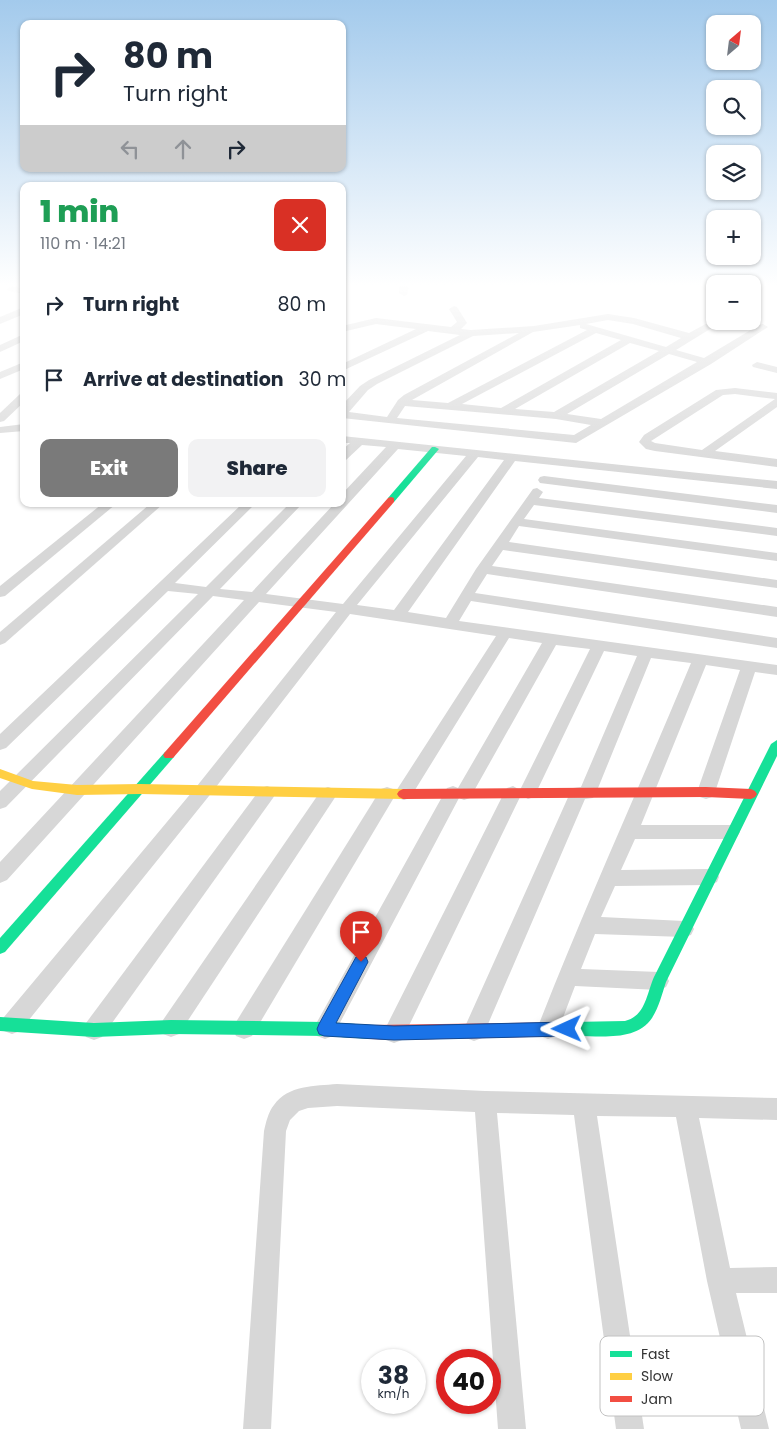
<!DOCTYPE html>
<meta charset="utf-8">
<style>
:root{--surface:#fff;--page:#f2f2f3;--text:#1f2937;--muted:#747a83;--accent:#7a7a7a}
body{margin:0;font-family:Poppins,sans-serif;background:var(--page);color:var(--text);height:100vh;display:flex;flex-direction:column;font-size:19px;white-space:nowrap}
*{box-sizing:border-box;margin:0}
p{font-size:16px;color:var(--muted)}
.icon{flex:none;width:28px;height:28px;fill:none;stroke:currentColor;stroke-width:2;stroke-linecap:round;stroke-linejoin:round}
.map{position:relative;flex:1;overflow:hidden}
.panel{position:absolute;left:20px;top:182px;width:326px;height:325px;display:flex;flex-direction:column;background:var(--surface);border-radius:10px;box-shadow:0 1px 4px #0004}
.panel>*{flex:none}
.hud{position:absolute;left:20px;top:20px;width:326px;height:152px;border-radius:10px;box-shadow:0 1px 4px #0004;background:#fff;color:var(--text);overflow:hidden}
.needle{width:32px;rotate:28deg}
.fabs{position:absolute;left:706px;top:15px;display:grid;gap:10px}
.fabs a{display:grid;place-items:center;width:55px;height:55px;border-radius:10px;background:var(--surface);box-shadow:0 1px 4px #0004;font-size:25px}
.speed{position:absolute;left:361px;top:1349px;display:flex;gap:10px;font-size:25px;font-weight:700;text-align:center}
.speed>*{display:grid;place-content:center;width:65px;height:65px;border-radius:50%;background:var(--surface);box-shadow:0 1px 4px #0004;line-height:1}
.speed small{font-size:12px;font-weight:400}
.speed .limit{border:8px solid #d22;background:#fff;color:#111}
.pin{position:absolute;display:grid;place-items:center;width:42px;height:42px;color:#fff;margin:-51px -21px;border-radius:50% 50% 50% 0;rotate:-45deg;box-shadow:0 0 5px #0007}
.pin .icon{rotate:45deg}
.me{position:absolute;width:55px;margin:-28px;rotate:269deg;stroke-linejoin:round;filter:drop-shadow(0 0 4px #0008)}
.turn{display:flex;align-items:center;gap:18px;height:105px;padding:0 20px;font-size:22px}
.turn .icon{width:65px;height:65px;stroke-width:2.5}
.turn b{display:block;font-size:35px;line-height:42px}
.lanes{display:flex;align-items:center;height:48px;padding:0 20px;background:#0003;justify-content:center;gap:25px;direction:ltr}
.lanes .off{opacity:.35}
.round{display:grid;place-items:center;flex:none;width:52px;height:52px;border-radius:10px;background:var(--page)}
.head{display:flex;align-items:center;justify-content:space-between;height:85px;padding:0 20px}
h1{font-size:30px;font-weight:800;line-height:38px;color:#1e9e55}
.button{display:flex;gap:10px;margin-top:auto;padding:10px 20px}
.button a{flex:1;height:58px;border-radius:10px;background:var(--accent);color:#fff;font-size:20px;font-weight:800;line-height:58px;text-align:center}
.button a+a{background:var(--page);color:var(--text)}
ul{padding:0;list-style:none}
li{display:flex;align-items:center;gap:15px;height:75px;padding:0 20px}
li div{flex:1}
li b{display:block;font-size:19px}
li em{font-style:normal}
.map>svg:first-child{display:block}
</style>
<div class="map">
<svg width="777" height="1429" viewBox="0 0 777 1429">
<rect width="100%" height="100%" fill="#fff"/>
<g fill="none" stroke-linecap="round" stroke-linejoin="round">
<g fill="#d7d7d7" fill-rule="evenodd">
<polygon points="399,283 409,283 407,295 404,296 399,293"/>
<polygon points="12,286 24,288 24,294 9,291 7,289"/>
<path d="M454,306L457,307L467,323L461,329L471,330L534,326L608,314L634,318L689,333L715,319V321H723L676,350L704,358L759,325L763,324L768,327L711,364L576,443L342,418V405L360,386L369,380L460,335L428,331L342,371V364L416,329L376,324L342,332V326L376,318L451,327L457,322L449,309ZM608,320L633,324L681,338L666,347L586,324ZM580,325V328L587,330L448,403L412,400L533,332ZM519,333L404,395L398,400L387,417L349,412L368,390L377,384L473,336ZM596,333L621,340L501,408L462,404ZM630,343L659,351L554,412L515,409ZM669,354L697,362L601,419L567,414ZM405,406L556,419L591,425L574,435L397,418Z"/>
<polygon points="24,307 24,314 0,324 0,317"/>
<polygon points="24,334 24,341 0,352 0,345"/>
<polygon points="24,362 24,369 0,379 0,372"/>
<polygon points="757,362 777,367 777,373 753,367 752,365"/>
<path d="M735,388L777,393V407L715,451L777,459V467L655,451L646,449L639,442L644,435L716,390ZM735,394L775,399L702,450L655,443L651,441L723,395Z"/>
<polygon points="24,393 24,402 4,421 0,422 0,413 20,394"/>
<polygon points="24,424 24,431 0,433 0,427"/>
<path d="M342,436L777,481V489L515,461L408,612L446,618L476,569L533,489L537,488L543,492L539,498L777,528V536L534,505L524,519L777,553V561L519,526L509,542L777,580V588L503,550L492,566L777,607V617L487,574L475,593L777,638V648L471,601L459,621L777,665V675L755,672L715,792L712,797L706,799L700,797L697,792L740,670L706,665L641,825H731L737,827L740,832L737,837L731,839H635L621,870L710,869L717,872L719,877L717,882L710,885L615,886L601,917L684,921L691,923L694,929L691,935L684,937L595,934L581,969L659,972L666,975L669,981L666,987L659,990L575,986L556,1036L548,1039L540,1036L537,1029C585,906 640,786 691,663L651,658L596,793L593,798L585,799L482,1038L474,1041L466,1038L463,1031L570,793L573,788L581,787L637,656L604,651L534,797L528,799L521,795L402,1040L394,1043L386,1040L383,1033L504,793L507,788L513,786L520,790L590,649L556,645L470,798L464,800L459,798L333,1036L325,1039L317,1036L314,1029L317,1022L447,788L453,786L458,788L542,643L509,638L410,798L404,800L398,798L395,793L398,788L496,636L350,614L209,796L20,1031L12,1034L4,1031L1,1024L4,1017L197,786L336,612L259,602L7,880L0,883V862L244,600L213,596L6,807L0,809V791L198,594L168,591L6,748L0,750V734L242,504H255L175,583L206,587L289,504H302L220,589L252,592L334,504H342V494L386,447L362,445L346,460L342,461V450L350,443H342ZM398,449L466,456L343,604L266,594ZM478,457L504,460L394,610L357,605Z"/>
<polygon points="544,476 777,505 777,513 540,483 538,480 540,477"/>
<polygon points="102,504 116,504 5,596 0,597 0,586"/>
<polygon points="150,504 163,504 5,643 0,645 0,632"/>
<polygon points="267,786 273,788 276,793 273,798 102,1037 94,1040 86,1037 83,1030 86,1023 261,788"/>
<polygon points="328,787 334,789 337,794 334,799 179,1034 171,1037 163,1034 160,1027 163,1020 322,789"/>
<polygon points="387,787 393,789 396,794 252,1036 244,1039 236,1036 233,1029 236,1022 381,789"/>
<path d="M337,1084L485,1091L777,1098V1120L699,1118L730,1268L777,1267V1293H736L769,1429H741L707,1281L676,1117L597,1116L644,1429H616L574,1115L497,1113L526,1429H498L475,1112L337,1106L308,1108L299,1111L290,1120L286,1131L271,1429H243L264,1131C266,1123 268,1112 274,1105C288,1085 315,1086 337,1084Z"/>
</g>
<g fill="#16e098" fill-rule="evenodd">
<polygon points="432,447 435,447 439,449 394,502 388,502 388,498"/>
<path d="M777,740V756L666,982C662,994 659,1007 652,1018C636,1043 596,1035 571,1036L566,1034L564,1029L566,1024L571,1022L625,1021C646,1016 647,992 654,977L771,744Z"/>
<polygon points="169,751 173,752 175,755 173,758 5,952 0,954 0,938 165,752"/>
<polygon points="0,1017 94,1023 171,1020 325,1022 371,1025 376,1027 378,1032 376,1037 371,1039 325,1036 171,1034 94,1037 0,1031"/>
</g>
<polygon fill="#ffcf43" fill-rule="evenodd" points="0,769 33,781 77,785 140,784 403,789 407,791 409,794 407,797 403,799 140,794 77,795 32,789 0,778"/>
<g fill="#f24e42" fill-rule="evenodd">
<polygon points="391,497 394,498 394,502 173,758 165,758 163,755 165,752 388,498"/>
<polygon points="706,787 751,789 755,791 757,794 755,797 751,799 706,797 403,799 399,797 397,794 399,791 403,789"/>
<polygon points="571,1022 576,1024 578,1029 576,1034 571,1036 394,1040 371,1039 366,1037 364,1032 366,1027 371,1025"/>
</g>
</g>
<linearGradient id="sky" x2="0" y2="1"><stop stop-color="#a3caec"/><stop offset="0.59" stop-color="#fff"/><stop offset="1" stop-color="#fff" stop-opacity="0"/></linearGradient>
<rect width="777" height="483" fill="url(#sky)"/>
<polygon fill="#1a73e8" stroke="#114b97" points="361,956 366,957 368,962 336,1023 394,1026 567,1022 572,1024 574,1029 572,1034 567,1036 394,1040 324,1036 319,1034 317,1029 319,1024 356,957"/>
<rect x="600" y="1336" width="164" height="80" rx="8" fill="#fff" stroke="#c2c2c2" stroke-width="1"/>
<rect x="610" y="1351" width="22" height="6" fill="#16e098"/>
<rect x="610" y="1373" width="22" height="7" fill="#ffcf43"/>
<rect x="610" y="1396" width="22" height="6" fill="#f24e42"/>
<g font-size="14" fill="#333">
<text x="641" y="1359">Fast</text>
<text x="641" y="1381">Slow</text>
<text x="641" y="1404">Jam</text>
</g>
</svg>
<div class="fabs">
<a><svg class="needle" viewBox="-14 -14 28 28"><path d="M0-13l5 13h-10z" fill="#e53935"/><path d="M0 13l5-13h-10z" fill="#747a83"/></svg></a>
<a><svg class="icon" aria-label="search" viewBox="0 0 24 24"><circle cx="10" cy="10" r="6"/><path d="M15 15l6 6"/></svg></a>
<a><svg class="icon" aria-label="layers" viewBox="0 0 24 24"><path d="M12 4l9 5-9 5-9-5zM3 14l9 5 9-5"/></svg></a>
<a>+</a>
<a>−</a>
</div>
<div class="speed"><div>38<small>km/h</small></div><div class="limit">40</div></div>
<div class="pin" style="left:361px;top:962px;background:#d93025"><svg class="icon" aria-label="arrive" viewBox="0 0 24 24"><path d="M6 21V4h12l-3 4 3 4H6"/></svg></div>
<svg class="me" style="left:567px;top:1029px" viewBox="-20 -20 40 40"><path d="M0-17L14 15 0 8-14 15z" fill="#1a73e8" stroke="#fff" stroke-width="4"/></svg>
<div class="hud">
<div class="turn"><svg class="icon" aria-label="right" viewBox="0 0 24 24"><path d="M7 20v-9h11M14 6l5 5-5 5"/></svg><div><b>80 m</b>Turn right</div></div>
<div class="lanes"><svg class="icon off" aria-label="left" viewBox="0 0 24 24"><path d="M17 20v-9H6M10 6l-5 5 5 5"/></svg><svg class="icon off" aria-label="ahead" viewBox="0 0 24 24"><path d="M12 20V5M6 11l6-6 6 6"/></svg><svg class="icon" aria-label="right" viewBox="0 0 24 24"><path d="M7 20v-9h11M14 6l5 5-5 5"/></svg></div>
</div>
<section class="panel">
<div class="head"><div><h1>1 min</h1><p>110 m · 14:21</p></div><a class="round" style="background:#d93025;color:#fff"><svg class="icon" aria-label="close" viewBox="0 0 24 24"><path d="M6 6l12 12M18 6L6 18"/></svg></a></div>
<ul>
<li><svg class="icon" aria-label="right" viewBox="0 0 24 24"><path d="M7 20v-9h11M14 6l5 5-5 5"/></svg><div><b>Turn right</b></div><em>80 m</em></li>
<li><svg class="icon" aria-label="arrive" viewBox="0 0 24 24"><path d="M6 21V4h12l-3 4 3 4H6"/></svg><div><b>Arrive at destination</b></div><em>30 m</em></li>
</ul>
<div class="button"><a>Exit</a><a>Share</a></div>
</section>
</div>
